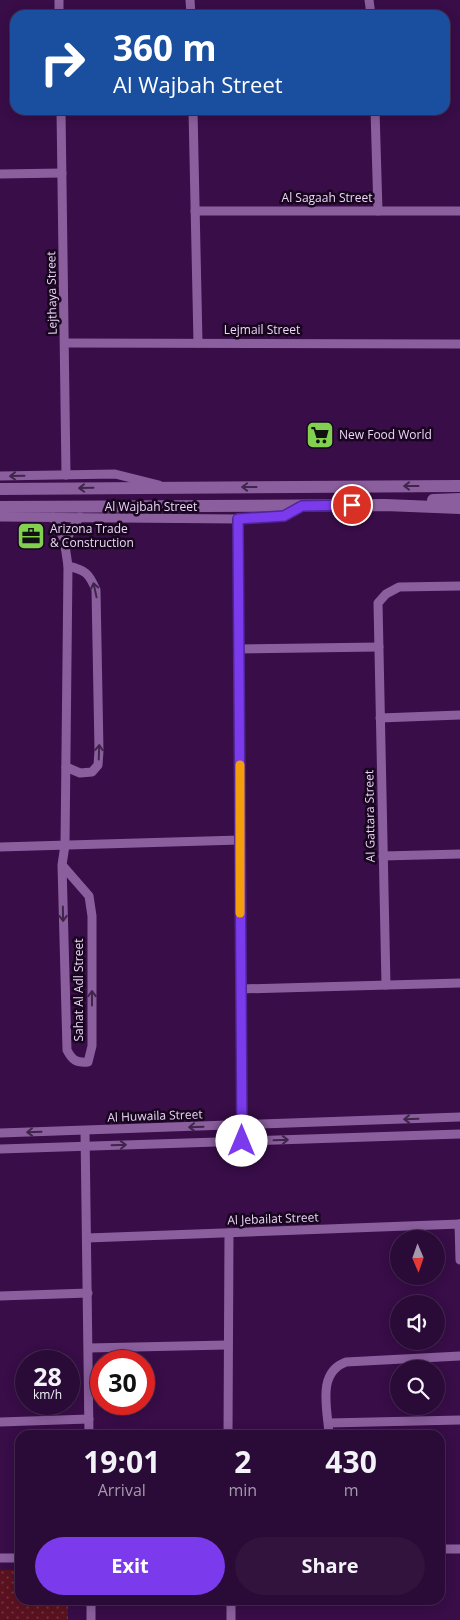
<!DOCTYPE html>
<style>
:root{--surface:#2a0a36;--page:#32133e;--text:#f1f3f6;--muted:#a59aad;--line:#462b51;--accent:#7c3aed}
body{margin:0;font-family:"Open Sans",sans-serif;background:var(--page);color:var(--text);height:100vh;display:flex;flex-direction:column;font-size:19px;white-space:nowrap}
*{box-sizing:border-box;margin:0}
p{font-size:16px;color:var(--muted)}
.icon{flex:none;width:28px;height:28px;fill:none;stroke:currentColor;stroke-width:2;stroke-linecap:round;stroke-linejoin:round}
.map{position:relative;flex:1;overflow:hidden}
.drawer{position:absolute;left:15px;top:1430px;width:430px;height:175px;display:flex;flex-direction:column;background:var(--surface);border-radius:15px;box-shadow:0 2px 12px #0003,0 0 0 1px var(--line)}
.drawer>*{flex:none}
.banner{position:absolute;left:10px;top:10px;width:440px;height:105px;border-radius:15px;box-shadow:0 2px 12px #0003,0 0 0 1px var(--line);background:#1a4fa0;color:#fff;overflow:hidden}
.needle{width:32px;rotate:178deg}
.fabs{position:absolute;left:390px;top:1230px;display:grid;gap:10px}
.fabs a{display:grid;place-items:center;width:55px;height:55px;border-radius:50%;background:var(--surface);box-shadow:0 2px 12px #0003,0 0 0 1px var(--line);font-size:25px}
.speed{position:absolute;left:15px;top:1350px;display:flex;gap:10px;font-size:25px;font-weight:700;text-align:center}
.speed>*{display:grid;place-content:center;width:65px;height:65px;border-radius:50%;background:var(--surface);box-shadow:0 2px 12px #0003,0 0 0 1px var(--line);line-height:1}
.speed small{font-size:12px;font-weight:400}
.speed .limit{border:8px solid #d22;background:#fff;color:#111}
.pin{position:absolute;display:grid;place-items:center;width:42px;height:42px;color:#fff;margin:-21px;border:2px solid #fff;border-radius:50%;box-shadow:0 1px 5px #0007}
.me{position:absolute;width:55px;margin:-28px;rotate:0deg;stroke-linejoin:round;filter:drop-shadow(0 0 4px #0008)}
.turn{display:flex;align-items:center;gap:18px;height:105px;padding:0 20px;font-size:22px}
.turn .icon{width:65px;height:65px;stroke-width:2.5}
.turn b{display:block;font-size:35px;line-height:42px}
.eta{display:flex;justify-content:space-evenly;align-items:center;height:85px;text-align:center}
.eta b{font-size:30px;font-weight:700;line-height:35px}
.button{display:flex;gap:10px;margin-top:auto;padding:10px 20px}
.button a{flex:1;height:58px;border-radius:30px;background:var(--accent);color:#fff;font-size:20px;font-weight:700;line-height:58px;text-align:center}
.button a+a{background:var(--page);color:var(--text)}
.map>svg:first-child{display:block}
</style>
<div class="map">
<svg width="460" height="1620" viewBox="0 0 460 1620">
<defs>
<pattern id="grass-dots" width="8" height="8" patternUnits="userSpaceOnUse" patternTransform="scale(1.25)"><rect width="8" height="8" fill="#5b1220"/><path d="M2 2h.1M6 6h.1" fill="none" stroke="#733441" stroke-width="1.8" stroke-linecap="round"/></pattern>
</defs>
<rect width="100%" height="100%" fill="#380d48"/>
<polygon fill="url(#grass-dots)" points="0,1570 20,1570 20,1600 68,1600 68,1620 0,1620"/>
<g fill="none" stroke-linecap="round" stroke-linejoin="round">
<g stroke="#8b5f9e" stroke-width="9">
<polyline points="59,0 59,15"/>
<polyline points="190,0 191,15"/>
<polyline points="369,0 371,15"/>
<polyline points="61,110 66,475"/>
<polyline points="193,110 198,343"/>
<polyline points="375,110 378,211"/>
<polyline points="0,174 62,173"/>
<polyline points="195,211 460,211"/>
<polyline points="65,343 460,344"/>
<polyline points="0,476 115,474 159,485"/>
<polyline points="0,517 238,519 284,516 302,506"/>
<path d="M53,517L64,539L68,566L65,845L62,865L67,1050C72,1060 76,1063 88,1062L92,1046V916L89,896L62,865"/>
<polyline points="238,519 242,1141"/>
<polyline points="66,546 70,531 80,517"/>
<polyline points="239,649 379,647"/>
<polyline points="380,718 460,715"/>
<path d="M66,767L80,773L92,772L98,765L99,751L96,590C89,573 85,570 68,566"/>
<polyline points="0,847 240,840"/>
<polyline points="383,856 460,854"/>
<polyline points="386,985 378,603 386,594 399,587 460,586"/>
<polyline points="241,989 460,983"/>
<polyline points="85,1131 89,1435"/>
<polyline points="0,1133 460,1117"/>
<polyline points="0,1149 460,1134"/>
<polyline points="459,1224 460,1260"/>
<polyline points="87,1238 460,1224"/>
<polyline points="0,1296 88,1293"/>
<polyline points="89,1348 227,1345"/>
<polyline points="0,1422 89,1419"/>
<polyline points="329,1423 460,1420"/>
<polyline points="228,1435 229,1233"/>
<path d="M329,1435C328,1410 316,1373 346,1362L460,1356"/>
<polyline points="440,1549 460,1549"/>
<polyline points="0,1558 20,1558"/>
<polyline points="91,1600 91,1620"/>
<polyline points="231,1600 231,1620"/>
</g>
<g stroke="#8b5f9e" stroke-width="12">
<polyline points="0,489 460,486"/>
<polyline points="433,500 460,499"/>
<polyline points="0,507 385,505 460,508"/>
</g>
</g>
<defs><path id="oneway-shaft" d="M-6 0H5M1.5-3L5.5 0L1.5 3" fill="none" stroke-width="1.6" stroke-linecap="round" stroke-linejoin="round" transform="scale(1.25)"/></defs>
<g stroke="#40254b">
<use href="#oneway-shaft" transform="translate(17 476) rotate(179)"/>
<use href="#oneway-shaft" transform="translate(411 486) rotate(180)"/>
<use href="#oneway-shaft" transform="translate(249 487) rotate(180)"/>
<use href="#oneway-shaft" transform="translate(86 488) rotate(179)"/>
<use href="#oneway-shaft" transform="translate(95 590) rotate(-102)"/>
<use href="#oneway-shaft" transform="translate(99 752) rotate(-88)"/>
<use href="#oneway-shaft" transform="translate(63 914) rotate(89)"/>
<use href="#oneway-shaft" transform="translate(92 998) rotate(-90)"/>
<use href="#oneway-shaft" transform="translate(411 1119) rotate(178)"/>
<use href="#oneway-shaft" transform="translate(196 1127) rotate(178)"/>
<use href="#oneway-shaft" transform="translate(34 1132) rotate(178)"/>
<use href="#oneway-shaft" transform="translate(281 1140) rotate(-2)"/>
<use href="#oneway-shaft" transform="translate(119 1145) rotate(-2)"/>
</g>
<g fill="none" stroke-linecap="round" stroke-linejoin="round">
<g stroke="#51269a" stroke-width="12">
<polyline id="route" points="242,1141 238,519 284,516 302,506 352,505"/>
</g>
<use href="#route" stroke="#7c3aed" stroke-width="9"/>
<polyline stroke="#f59e0b" stroke-width="9" points="240,765 240,913"/>
</g>
<defs>
<g id="supermarket-square" transform="scale(1.4375)"><rect x="-9" y="-9" width="18" height="18" rx="4" fill="#82d04f" stroke="#17061e"/><path d="M-6-5.5h2.5l.6 2H6L4.5 2H-2.5L-4.4-4H-6ZM-1.5 3.2a1.3 1.3 0 1 0 .1 0ZM3 3.2a1.3 1.3 0 1 0 .1 0Z" fill="#111"/></g>
<g id="office-square" transform="scale(1.4375)"><rect x="-9" y="-9" width="18" height="18" rx="4" fill="#82d04f" stroke="#17061e"/><path d="M-6-3h4V-5.5h4V-3h4V5H-6ZM-1-4.5V-3h2v-1.5ZM-6 0V1H6V0Z" fill="#111"/></g>
</defs>
<g fill-rule="evenodd">
<use href="#supermarket-square" x="320" y="435"/>
<use href="#office-square" x="31" y="536"/>
</g>
<g text-anchor="middle" stroke-width="5" stroke-linejoin="round" paint-order="stroke">
<g font-size="12" fill="#ecd5f8" stroke="#17061e">
<text x="327" y="202">Al Sagaah Street</text>
<text transform="translate(52 293) rotate(-91)" y="4">Lejthaya Street</text>
<text x="262" y="334">Lejmail Street</text>
<text x="151" y="511">Al Wajbah Street</text>
<text transform="translate(370 816) rotate(-91)" y="4">Al Gattara Street</text>
<text transform="translate(79 990) rotate(-90)" y="4">Sahat Al Adl Street</text>
<text transform="translate(155 1116) rotate(-2)" y="4">Al Huwaila Street</text>
<text transform="translate(273 1219) rotate(-2)" y="4">Al Jebailat Street</text>
</g>
<g font-size="12" fill="#ecd5f8" stroke="#17061e" text-anchor="start">
<text x="339" y="439">New Food World</text>
<text x="50" y="533">Arizona Trade<tspan x="50" dy="14">&amp; Construction</tspan></text>
</g>
</g>
</svg>
<div class="fabs">
<a><svg class="needle" viewBox="-14 -14 28 28"><path d="M0-13l5 13h-10z" fill="#e53935"/><path d="M0 13l5-13h-10z" fill="#a59aad"/></svg></a>
<a><svg class="icon" aria-label="sound" viewBox="0 0 24 24"><path d="M4 9h4l5-4v14l-5-4H4zM17 9q2 3 0 6"/></svg></a>
<a><svg class="icon" aria-label="search" viewBox="0 0 24 24"><circle cx="10" cy="10" r="6"/><path d="M15 15l6 6"/></svg></a>
</div>
<div class="speed"><div>28<small>km/h</small></div><div class="limit">30</div></div>
<div class="pin" style="left:352px;top:505px;background:#d93025"><svg class="icon" aria-label="arrive" viewBox="0 0 24 24"><path d="M6 21V4h12l-3 4 3 4H6"/></svg></div>
<svg class="me" style="left:242px;top:1141px" viewBox="-20 -20 40 40"><circle r="19" fill="#fff"/><path d="M0-13L10 11 0 6-10 11z" fill="#7c3aed"/></svg>
<div class="banner">
<div class="turn"><svg class="icon" aria-label="right" viewBox="0 0 24 24"><path d="M7 20v-9h11M14 6l5 5-5 5"/></svg><div><b>360 m</b>Al Wajbah Street</div></div>
</div>
<section class="drawer">
<div class="eta">
<div><b>19:01</b><p>Arrival</p></div>
<div><b>2</b><p>min</p></div>
<div><b>430</b><p>m</p></div>
</div>
<div class="button"><a>Exit</a><a>Share</a></div>
</section>
</div>
